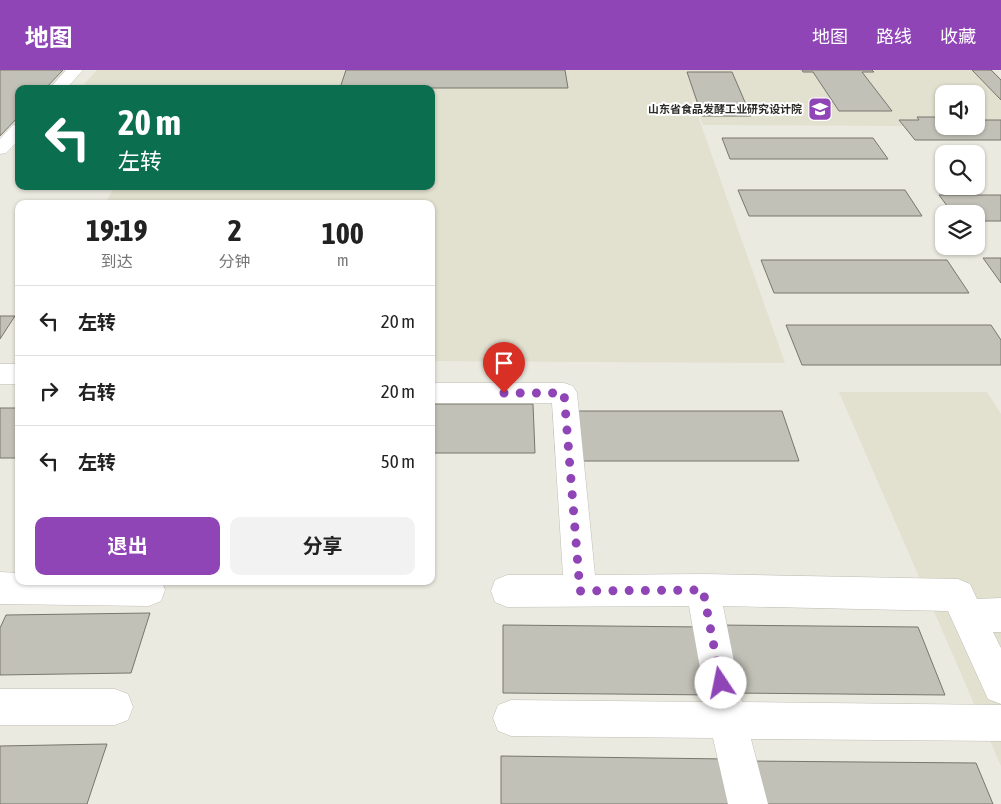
<!DOCTYPE html>
<html lang="zh">
<meta charset="utf-8">
<style>
:root{--surface:#fff;--page:#f2f2f2;--text:#222;--muted:#767676;--line:#e0e0e0;--accent:#9045b7}
body{margin:0;font-family:"Asap Condensed","Noto Sans SC",sans-serif;background:var(--page);color:var(--text);height:100vh;display:flex;flex-direction:column;font-size:19px;white-space:nowrap}
*{box-sizing:border-box;margin:0}
p{font-size:16px;color:var(--muted)}
.icon{flex:none;width:28px;height:28px;fill:none;stroke:currentColor;stroke-width:2;stroke-linecap:round;stroke-linejoin:round}
.map{position:relative;flex:1;overflow:hidden}
.details{position:absolute;left:15px;top:130px;width:420px;height:385px;display:flex;flex-direction:column;background:var(--surface);border-radius:10px;box-shadow:0 1px 4px #0004}
.details>*{flex:none}
.guide{position:absolute;left:15px;top:15px;width:420px;height:105px;border-radius:10px;box-shadow:0 1px 4px #0004;background:#0b6e4f;color:#fff;overflow:hidden}
.tools{position:absolute;left:935px;top:15px;display:grid;gap:10px}
.tools a{display:grid;place-items:center;width:50px;height:50px;border-radius:10px;background:var(--surface);box-shadow:0 1px 4px #0004;font-size:25px}
.pin{position:absolute;display:grid;place-items:center;width:42px;height:42px;color:#fff;margin:-51px -21px;border-radius:50% 50% 50% 0;rotate:-45deg;box-shadow:0 0 5px #0007}
.pin .icon{rotate:45deg}
.me{position:absolute;width:55px;margin:-28px;rotate:349deg;stroke-linejoin:round;filter:drop-shadow(0 0 4px #0008)}
.turn{display:flex;align-items:center;gap:18px;height:105px;padding:0 20px;font-size:22px}
.turn .icon{width:65px;height:65px;stroke-width:2.5}
.turn b{display:block;font-size:35px;line-height:42px}
.eta{display:flex;justify-content:space-evenly;align-items:center;height:85px;text-align:center}
.eta b{font-size:30px;font-weight:700;line-height:35px}
.cta{display:flex;gap:10px;margin-top:auto;padding:10px 20px}
.cta a{flex:1;height:58px;border-radius:10px;background:var(--accent);color:#fff;font-size:20px;font-weight:700;line-height:58px;text-align:center}
.cta a+a{background:var(--page);color:var(--text)}
ul{padding:0;list-style:none}
li{display:flex;align-items:center;gap:15px;height:70px;padding:0 20px;border-top:1px solid var(--line)}
li div{flex:1}
li b{display:block;font-size:19px}
li em{font-style:normal}
header{display:flex;align-items:center;gap:30px;box-sizing:border-box;height:70px;padding:0 25px;background:var(--accent);color:#fff}
header strong{font-size:24px}
nav{display:flex;gap:28px;margin-inline-start:auto;font-size:18px}
.map>svg:first-child{display:block}
</style>
<header>
<strong>地图</strong>
<nav><a>地图</a><a>路线</a><a>收藏</a></nav>
</header>
<div class="map">
<svg width="1001" height="734" viewBox="0 0 1001 734">
<rect width="100%" height="100%" fill="#ebeae0"/>
<g fill="#e2e0cf" fill-rule="evenodd">
<path d="M97,0H993L1001,8V70H915L904,56L703,55L685,9L785,293L431,291V134H105L115,116H431V19H80ZM944,24H976V56H944Z"/>
<polygon points="839,322 987,322 1001,344 1001,696"/>
</g>
<g fill="#c2c1b7" stroke="#78776f">
<polygon points="0,0 63,0 45,19 19,19 19,46 0,66"/>
<polygon points="346,0 565,0 568,18 340,18"/>
<polygon points="802,0 872,0 874,2 862,2 892,41 839,41 813,2 803,2"/>
<polygon points="972,0 991,0 1001,10 1001,30"/>
<polygon points="687,2 732,2 751,46 702,46"/>
<polygon points="917,47 941,47 944,50 944,56 976,56 976,50 1001,50 1001,70 915,70 899,50 919,50"/>
<polygon points="722,68 873,68 888,89 730,89"/>
<polygon points="738,120 905,120 922,146 749,146"/>
<polygon points="939,125 1001,125 1001,151 976,151 976,144 953,144"/>
<polygon points="983,188 1001,188 1001,213"/>
<polygon points="761,190 947,190 969,223 774,223"/>
<polygon points="0,246 15,246 0,269"/>
<polygon points="786,255 991,255 1001,270 1001,295 802,295"/>
<polygon points="431,334 533,334 535,383 431,383"/>
<rect x="0" y="338" width="19" height="50"/>
<polygon points="553,341 782,341 799,391 556,391"/>
<polygon points="150,543 131,603 0,605 0,558 6,545"/>
<polygon points="503,555 704,557 717,625 503,623"/>
<polygon points="717,555 918,557 945,625 731,623"/>
<polygon points="107,674 87,734 0,734 0,676"/>
<polygon points="501,686 728,689 736,734 501,734"/>
<polygon points="748,691 976,693 993,734 757,734"/>
</g>
<g fill="none" stroke-linecap="round" stroke-linejoin="round">
<g stroke="#c0bfb5" stroke-width="1">
<g id="street">
<polygon points="66,0 83,0 66,19 49,19"/>
<polygon points="19,54 19,70 6,83 0,84 0,69 13,55"/>
<rect x="0" y="294" width="19" height="20"/>
<polygon points="431,313 564,313 573,316 577,323 595,505 703,504 958,509 970,514 977,529 1001,528 1001,562 993,562 1001,578 1001,634 988,629 948,541 723,536 742,632 1001,635 1001,671 751,669 768,734 728,734 713,668 511,666 498,661 493,648 498,635 511,630 706,632 689,536 507,537 495,532 491,521 495,510 507,505 563,505 552,333 431,333"/>
<polygon points="0,502 19,503 19,511 162,511 165,520 161,531 149,536 0,534"/>
<polygon points="0,619 115,619 128,624 133,637 128,650 115,655 0,655"/>
</g>
</g>
<use href="#street" fill="#fff" fill-rule="evenodd"/>
</g>
<g fill="none" stroke-linecap="round" stroke-linejoin="round">
<polyline stroke="#9045b7" stroke-width="9" stroke-dasharray="0 16.2" points="504,323 564,323 580,521 703,520 721,613"/>
</g>
<defs>
<g id="university-square" transform="scale(1.25)"><rect x="-9" y="-9" width="18" height="18" rx="4" fill="#9045b7" stroke="#fff"/><path d="M0-5L7-2L0 1L-7-2ZM-4 1L0 2.5L4 1V4Q0 6-4 4Z" fill="#fff"/></g>
</defs>
<g fill-rule="evenodd">
<use href="#university-square" x="820" y="39"/>
</g>
<g text-anchor="middle" stroke-width="4" stroke-linejoin="round" paint-order="stroke">
<g font-size="11" font-weight="bold" fill="#2a2a26" stroke="#fff" text-anchor="end">
<text x="802" y="43">山东省食品发酵工业研究设计院</text>
</g>
</g>
</svg>
<div class="tools">
<a><svg class="icon" aria-label="sound" viewBox="0 0 24 24"><path d="M4 9h4l5-4v14l-5-4H4zM17 9q2 3 0 6"/></svg></a>
<a><svg class="icon" aria-label="search" viewBox="0 0 24 24"><circle cx="10" cy="10" r="6"/><path d="M15 15l6 6"/></svg></a>
<a><svg class="icon" aria-label="layers" viewBox="0 0 24 24"><path d="M12 4l9 5-9 5-9-5zM3 14l9 5 9-5"/></svg></a>
</div>
<div class="pin" style="left:504px;top:323px;background:#d93025"><svg class="icon" aria-label="arrive" viewBox="0 0 24 24"><path d="M6 21V4h12l-3 4 3 4H6"/></svg></div>
<svg class="me" style="left:721px;top:613px" viewBox="-20 -20 40 40"><circle r="19" fill="#fff"/><path d="M0-13L10 11 0 6-10 11z" fill="#9045b7"/></svg>
<div class="guide">
<div class="turn"><svg class="icon" aria-label="left" viewBox="0 0 24 24"><path d="M17 20v-9H6M10 6l-5 5 5 5"/></svg><div><b>20 m</b>左转</div></div>
</div>
<section class="details">
<div class="eta">
<div><b>19:19</b><p>到达</p></div>
<div><b>2</b><p>分钟</p></div>
<div><b>100</b><p>m</p></div>
</div>
<ul>
<li><svg class="icon" aria-label="left" viewBox="0 0 24 24"><path d="M17 20v-9H6M10 6l-5 5 5 5"/></svg><div><b>左转</b></div><em>20 m</em></li>
<li><svg class="icon" aria-label="right" viewBox="0 0 24 24"><path d="M7 20v-9h11M14 6l5 5-5 5"/></svg><div><b>右转</b></div><em>20 m</em></li>
<li><svg class="icon" aria-label="left" viewBox="0 0 24 24"><path d="M17 20v-9H6M10 6l-5 5 5 5"/></svg><div><b>左转</b></div><em>50 m</em></li>
</ul>
<div class="cta"><a>退出</a><a>分享</a></div>
</section>
</div>
